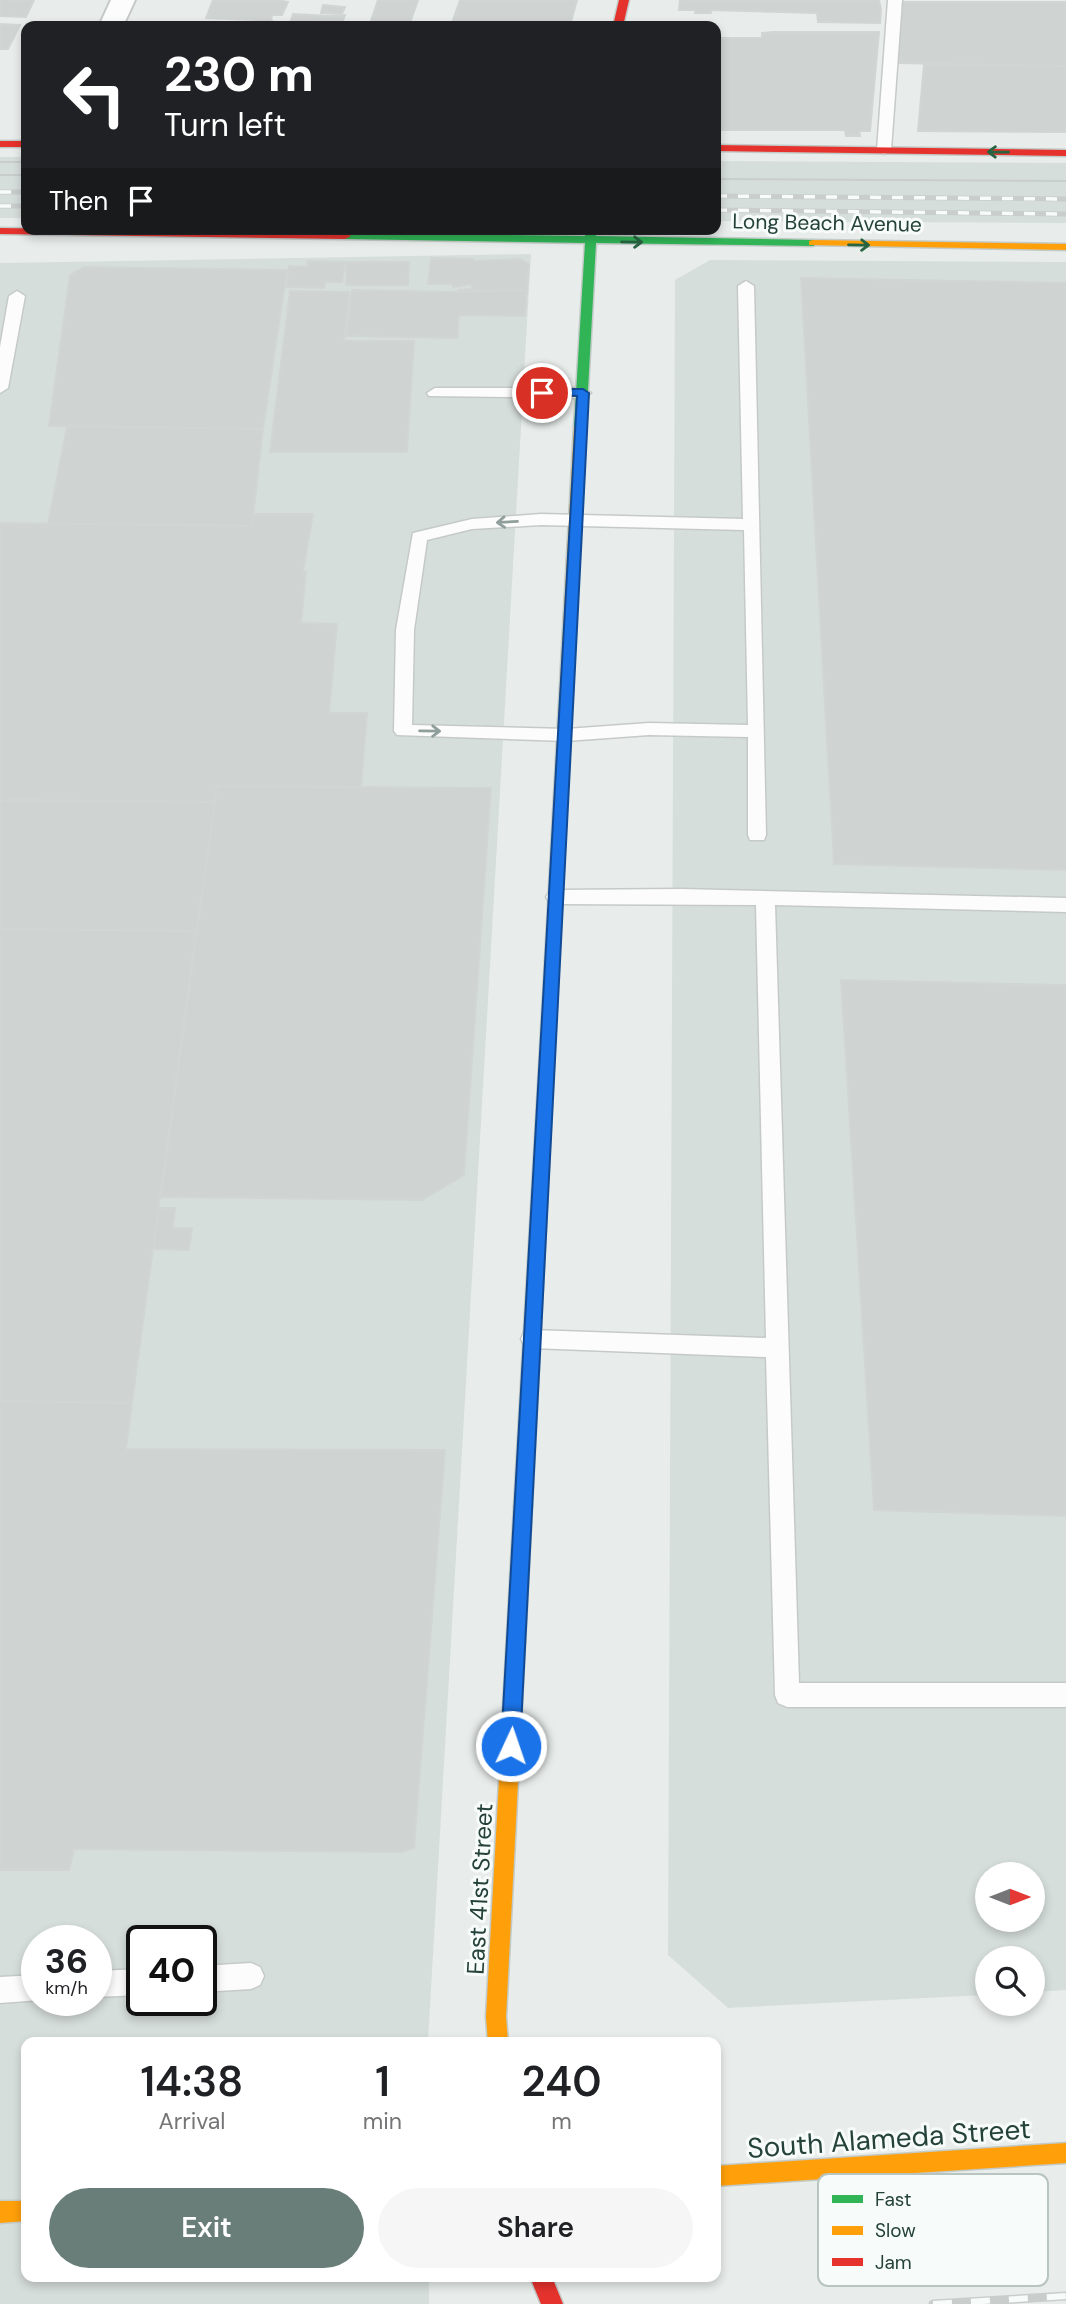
<!DOCTYPE html>
<style>
:root{--surface:#fff;--page:#f6f6f6;--text:#202124;--muted:#757577;--accent:#697e78}
body{margin:0;font-family:"DM Sans",sans-serif;background:var(--page);color:var(--text);height:100vh;display:flex;flex-direction:column;font-size:26px;white-space:nowrap}
*{box-sizing:border-box;margin:0}
p{font-size:23px;color:var(--muted)}
.icon{flex:none;width:38px;height:38px;fill:none;stroke:currentColor;stroke-width:2;stroke-linecap:round;stroke-linejoin:round}
.map{position:relative;flex:1;overflow:hidden}
.panel{position:absolute;left:21px;top:2037px;width:700px;height:245px;display:flex;flex-direction:column;background:var(--surface);border-radius:14px;box-shadow:0 4px 10px #0003}
.panel>*{flex:none}
.top-card{position:absolute;left:21px;top:21px;width:700px;height:214px;border-radius:14px;box-shadow:0 4px 10px #0003;background:#202124;color:#fff;overflow:hidden}
.needle{width:46px;rotate:90deg}
.buttons{position:absolute;left:975px;top:1862px;display:grid;gap:14px}
.buttons a{display:grid;place-items:center;width:70px;height:70px;border-radius:50%;background:var(--surface);box-shadow:0 4px 10px #0003;font-size:35px}
.speed{position:absolute;left:21px;top:1925px;display:flex;gap:14px;font-size:35px;font-weight:700;text-align:center}
.speed>*{display:grid;place-content:center;width:91px;height:91px;border-radius:50%;background:var(--surface);box-shadow:0 4px 10px #0003;line-height:1}
.speed small{font-size:18px;font-weight:400}
.speed .limit{border:4px solid #111;border-radius:10px;background:#fff;color:#111}
.pin{position:absolute;display:grid;place-items:center;width:60px;height:60px;color:#fff;margin:-30px;border:4px solid #fff;border-radius:50%;box-shadow:0 2px 7px #0007}
.me{position:absolute;width:77px;margin:-38px;rotate:3deg;stroke-linejoin:round;filter:drop-shadow(0 0 5px #0008)}
.turn{display:flex;align-items:center;gap:24px;height:147px;padding:0 28px;font-size:32px}
.turn .icon{width:91px;height:91px;stroke-width:2.5}
.turn b{display:block;font-size:49px;line-height:60px}
.then{display:flex;align-items:center;height:66px;padding:0 28px;background:#0003;gap:14px;font-size:26px}
.eta{display:flex;justify-content:space-evenly;align-items:center;height:119px;text-align:center}
.eta b{font-size:42px;font-weight:600;line-height:49px}
.cta{display:flex;gap:14px;margin-top:auto;padding:14px 28px}
.cta a{flex:1;height:80px;border-radius:42px;background:var(--accent);color:#fff;font-size:28px;font-weight:600;line-height:80px;text-align:center}
.cta a+a{background:var(--page);color:var(--text)}
.map>svg:first-child{display:block}
</style>
<div class="map">
<svg width="1066" height="2304" viewBox="0 0 1066 2304">
<rect width="100%" height="100%" fill="#e8edeb"/>
<g fill="#d6dedb" fill-rule="evenodd">
<rect x="0" y="157" width="26" height="61"/>
<polygon points="716,161 1066,163 1066,223 716,221"/>
<path d="M531,254L428,2042H26V2277H429V2304H0V263ZM37,1941H96V2000H37ZM142,1941H201V2000H142Z"/>
<path d="M710,260L1066,262V1990L1033,1992L1032,1958H987V1995L728,2008L668,1955L675,280ZM987,1874H1032V1920H987Z"/>
</g>
<g fill="#cfd4d2" stroke="#d1d6d4" stroke-width="2">
<polygon points="0,0 34,0 26,17 0,16"/>
<polygon points="213,0 277,0 288,2 282,15 272,15 271,20 279,25 254,24 255,20 206,18"/>
<polygon points="378,0 418,0 409,26 370,24"/>
<polygon points="460,0 577,0 570,26 451,26"/>
<polygon points="680,0 879,0 881,10 880,23 818,22 817,13 710,10 711,13 695,13 696,10 679,10"/>
<polygon points="903,2 1066,2 1066,66 897,63"/>
<polygon points="323,5 345,7 342,14 321,13"/>
<polygon points="293,14 329,16 345,15 341,26 289,26"/>
<polygon points="0,24 20,25 8,49 0,49"/>
<polygon points="773,32 879,32 870,131 859,131 860,136 846,136 845,130 716,130 716,38 762,38 762,33"/>
<polygon points="924,65 1066,66 1066,132 918,131"/>
<polygon points="431,258 473,259 473,261 520,259 529,264 527,290 458,290 472,289 472,284 453,287 453,284 428,284"/>
<polygon points="308,261 345,262 342,282 325,282 324,288 286,287 289,266 308,267"/>
<polygon points="347,262 409,262 408,285 346,285"/>
<polygon points="84,267 287,270 263,429 49,426 70,275"/>
<polygon points="801,278 1066,283 1066,870 834,864"/>
<polygon points="352,290 458,292 527,290 525,316 459,315 457,338 346,336"/>
<polygon points="290,291 349,292 344,341 414,341 407,452 270,452"/>
<polygon points="67,426 263,429 252,526 48,524"/>
<polygon points="254,514 313,514 303,572 306,572 301,623 337,624 329,713 367,713 361,787 217,786 215,802 0,800 0,523 252,526"/>
<polygon points="217,786 491,788 464,1175 422,1200 161,1197"/>
<polygon points="0,800 215,802 196,931 0,929"/>
<polygon points="0,929 196,931 132,1403 0,1401"/>
<polygon points="841,980 1066,985 1066,1516 874,1510"/>
<polygon points="159,1208 175,1208 173,1228 192,1228 189,1250 154,1249"/>
<polygon points="0,1401 132,1403 126,1449 445,1450 414,1848 401,1852 74,1849 69,1870 0,1870"/>
</g>
<g fill="none" stroke-linecap="round" stroke-linejoin="round">
<g stroke="#c5cac8" stroke-width="3">
<g id="lane">
<polygon points="888,0 902,0 891,150 884,154 877,150"/>
<path d="M746,281L754,286L766,835L764,840H750L748,835V737L649,735L566,741L397,735L394,731L396,630L413,533L472,519L541,514L743,519L738,286ZM541,525L744,530L748,725L649,723L566,729L412,725L414,630L427,540L472,529Z"/>
<polygon points="17,291 25,296 8,388 0,393 0,347 9,296"/>
<polygon points="435,388 583,388 591,393 583,398 429,396 427,393"/>
<polygon points="681,889 1066,898 1066,912 775,905 799,1683 1066,1683 1066,1707 787,1707 778,1703 775,1695 766,1357 532,1348 524,1346 521,1339 524,1332 532,1330 766,1338 756,905 556,904 549,902 546,897 549,892 556,890"/>
<polygon points="251,1963 260,1967 264,1976 260,1985 251,1989 201,1992 201,1966"/>
<polygon points="142,1969 142,1995 96,1997 96,1971"/>
<polygon points="37,1975 37,2000 40,2000 0,2003 0,1977"/>
</g>
</g>
<g stroke="#c5cac8" stroke-width="4">
<polygon id="street" points="111,0 135,0 123,26 99,26"/>
</g>
<g stroke="#c3cbc8" stroke-width="3">
<g id="fast">
<polygon points="585,229 597,229 596,236 813,240 819,243 813,246 596,243 586,427 580,431 574,427 585,243 345,239 339,236 345,233 585,236"/>
<polygon points="552,955 559,961 532,1507 529,1513 523,1515 517,1513 514,1507 545,961"/>
</g>
</g>
<g stroke="#c3cbc8" stroke-width="3">
<g id="slow">
<polygon points="813,240 1066,244 1066,250 809,245 809,241"/>
<polygon points="580,423 586,427 559,961 552,967 545,961 574,427"/>
<polygon points="523,1499 529,1501 532,1507 506,2017 508,2042 488,2042 486,2017 514,1507 517,1501"/>
<polygon points="1066,2143 1066,2163 716,2186 716,2166"/>
<polygon points="0,2201 26,2201 26,2221 0,2223"/>
</g>
</g>
<g stroke="#c3cbc8" stroke-width="3">
<g id="jam">
<polygon points="619,0 629,0 623,26 613,26"/>
<rect x="0" y="141" width="26" height="6"/>
<polygon points="716,145 1066,150 1066,156 716,151"/>
<polygon points="0,228 345,233 351,236 345,239 0,234"/>
<polygon points="530,2277 552,2277 563,2304 541,2304"/>
</g>
</g>
<use href="#lane" fill="#fcfcfc" fill-rule="evenodd"/>
<use href="#street" fill="#fcfcfc" fill-rule="evenodd"/>
<use href="#fast" fill="#30b455" fill-rule="evenodd"/>
<use href="#slow" fill="#ff9f0a" fill-rule="evenodd"/>
<use href="#jam" fill="#e5322d" fill-rule="evenodd"/>
<g stroke="#c9cdcc" stroke-width="2">
<polyline points="0,162 26,162"/>
<polyline points="0,175 26,175"/>
<polyline points="716,179 1066,181"/>
</g>
<g stroke="#c9cdcc" stroke-width="5">
<g id="rail-far1">
<polyline points="0,192 26,192"/>
<polyline points="716,196 1066,199"/>
<polyline points="0,206 26,206"/>
<polyline points="716,210 1066,214"/>
</g>
</g>
<g stroke="#c9cdcc" stroke-width="9">
<polyline id="rail" points="933,2304 1066,2296"/>
</g>
<use href="#rail-far1" stroke="#f7fbf9" stroke-width="3.5" stroke-dasharray="11" stroke-linecap="butt"/>
<use href="#rail" stroke="#f7fbf9" stroke-width="6" stroke-dasharray="19" stroke-linecap="butt"/>
</g>
<defs><path id="oneway-shaft" d="M-6 0H5M1.5-3L5.5 0L1.5 3" fill="none" stroke-width="1.6" stroke-linecap="round" stroke-linejoin="round" transform="scale(1.75)"/></defs>
<g stroke="#286442">
<use href="#oneway-shaft" transform="translate(998 152) rotate(-179)"/>
<use href="#oneway-shaft" transform="translate(632 242) rotate(1)"/>
<use href="#oneway-shaft" transform="translate(859 245) rotate(1)"/>
</g>
<g stroke="#909f9b">
<use href="#oneway-shaft" transform="translate(507 522) rotate(177)"/>
<use href="#oneway-shaft" transform="translate(430 731) rotate(1)"/>
</g>
<polygon fill="#1a73e8" stroke="#114b97" stroke-width="2" points="542,389 583,389 589,393 520,1746 517,1752 511,1755 504,1752 501,1746 577,396 538,395 538,390"/>
<g text-anchor="middle" stroke-width="6" stroke-linejoin="round" paint-order="stroke">
<g font-size="21" fill="#24423a" stroke="#f7fbf9">
<text transform="translate(827 223) rotate(1)" y="7">Long Beach Avenue</text>
</g>
<g font-size="24" fill="#24423a" stroke="#f7fbf9">
<text transform="translate(480 1889) rotate(-87)" y="8">East 41st Street</text>
</g>
<g font-size="28" fill="#24423a" stroke="#f7fbf9">
<text transform="translate(889 2138) rotate(-4)" y="10">South Alameda Street</text>
</g>
</g>
<rect x="818" y="2174" width="230" height="112" rx="10" fill="#f7fbf9" stroke="#b8c4c0" stroke-width="2"/>
<rect x="832" y="2195" width="31" height="8" fill="#30b455"/>
<rect x="832" y="2226" width="31" height="9" fill="#ff9f0a"/>
<rect x="832" y="2258" width="31" height="8" fill="#e5322d"/>
<g font-size="19" fill="#24423a">
<text x="875" y="2206">Fast</text>
<text x="875" y="2237">Slow</text>
<text x="875" y="2269">Jam</text>
</g>
</svg>
<div class="buttons">
<a><svg class="needle" viewBox="-14 -14 28 28"><path d="M0-13l5 13h-10z" fill="#e53935"/><path d="M0 13l5-13h-10z" fill="#757577"/></svg></a>
<a><svg class="icon" aria-label="search" viewBox="0 0 24 24"><circle cx="10" cy="10" r="6"/><path d="M15 15l6 6"/></svg></a>
</div>
<div class="speed"><div>36<small>km/h</small></div><div class="limit">40</div></div>
<div class="pin" style="left:542px;top:393px;background:#d93025"><svg class="icon" aria-label="arrive" viewBox="0 0 24 24"><path d="M6 21V4h12l-3 4 3 4H6"/></svg></div>
<svg class="me" style="left:511px;top:1746px" viewBox="-20 -20 40 40"><circle r="17" fill="#1a73e8" stroke="#fff" stroke-width="3"/><path d="M0-11L8 9 0 5-8 9z" fill="#fff"/></svg>
<div class="top-card">
<div class="turn"><svg class="icon" aria-label="left" viewBox="0 0 24 24"><path d="M17 20v-9H6M10 6l-5 5 5 5"/></svg><div><b>230 m</b>Turn left</div></div>
<div class="then">Then<svg class="icon" aria-label="arrive" viewBox="0 0 24 24"><path d="M6 21V4h12l-3 4 3 4H6"/></svg></div>
</div>
<section class="panel">
<div class="eta">
<div><b>14:38</b><p>Arrival</p></div>
<div><b>1</b><p>min</p></div>
<div><b>240</b><p>m</p></div>
</div>
<div class="cta"><a>Exit</a><a>Share</a></div>
</section>
</div>
